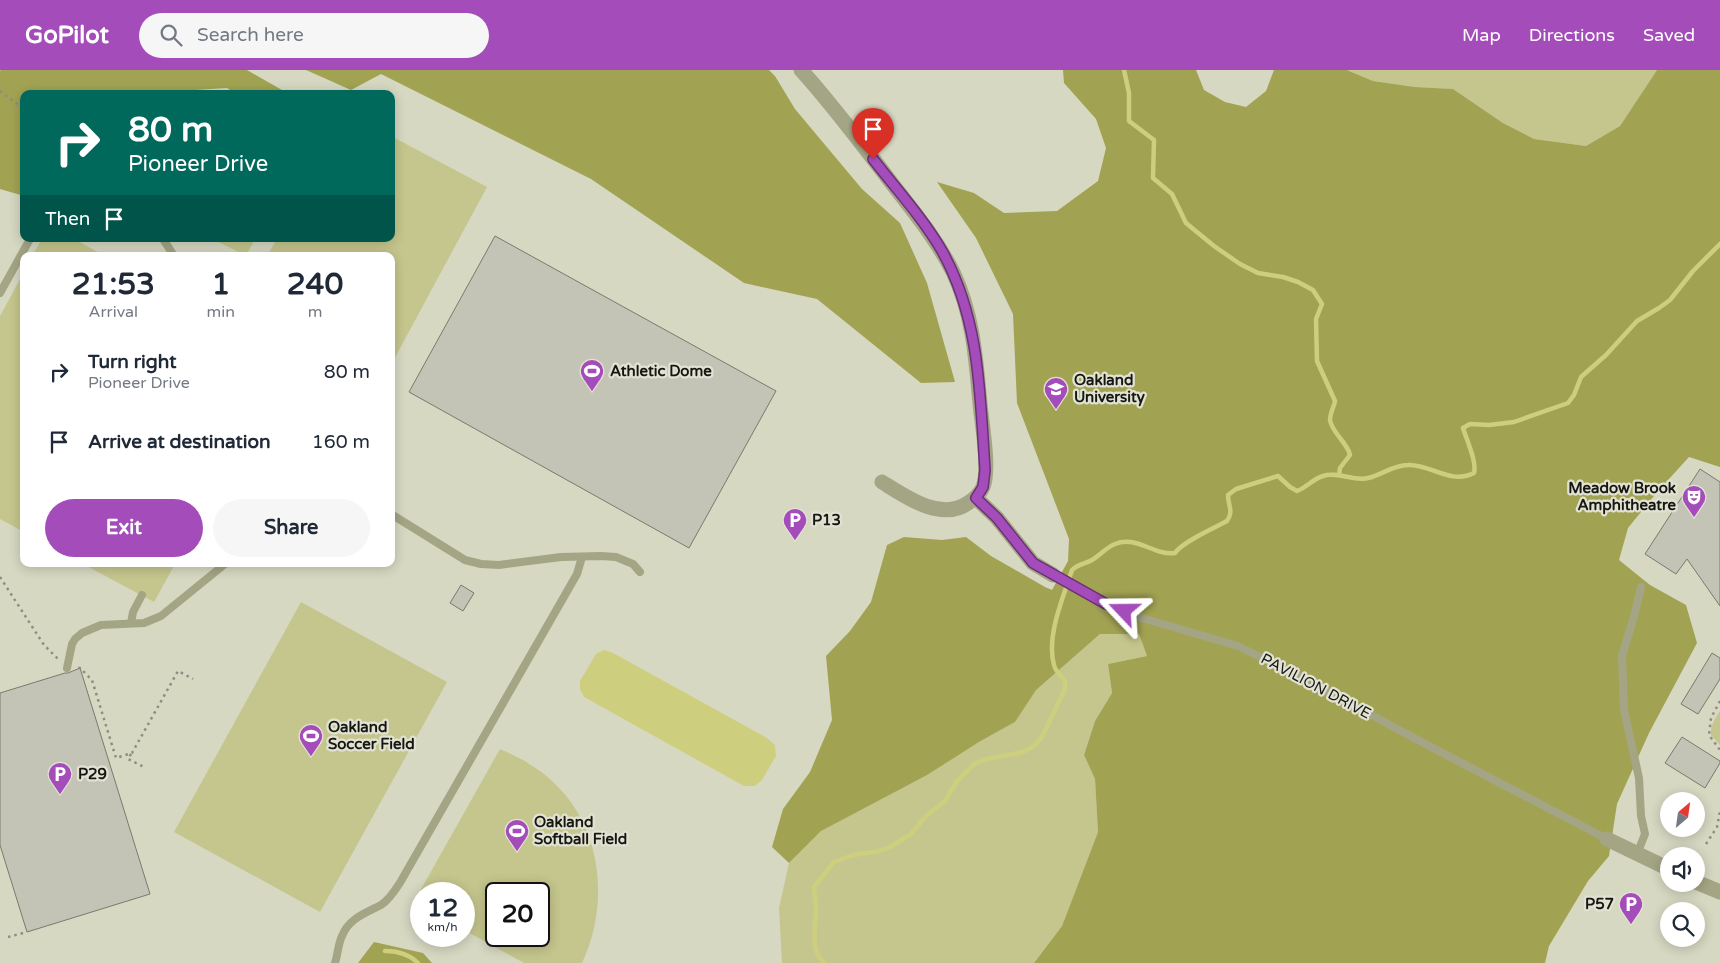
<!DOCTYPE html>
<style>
:root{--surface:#fff;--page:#f6f6f7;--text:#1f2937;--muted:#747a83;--accent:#a44cb9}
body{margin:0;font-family:"Varela Round",sans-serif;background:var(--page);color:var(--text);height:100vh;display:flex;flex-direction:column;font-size:19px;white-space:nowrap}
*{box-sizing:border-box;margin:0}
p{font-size:16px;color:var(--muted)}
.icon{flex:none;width:28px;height:28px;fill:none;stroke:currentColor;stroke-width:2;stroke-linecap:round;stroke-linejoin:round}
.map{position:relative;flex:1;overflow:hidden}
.sheet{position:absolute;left:20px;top:182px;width:375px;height:315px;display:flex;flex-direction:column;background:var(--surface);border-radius:10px;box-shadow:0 2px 12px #0003}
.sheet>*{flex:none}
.hud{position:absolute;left:20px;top:20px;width:375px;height:152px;border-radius:10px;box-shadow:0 2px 12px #0003;background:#00695c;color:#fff;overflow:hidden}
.needle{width:32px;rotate:29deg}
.buttons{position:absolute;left:1660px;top:722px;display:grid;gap:10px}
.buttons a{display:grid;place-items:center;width:45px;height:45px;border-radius:50%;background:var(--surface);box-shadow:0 2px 12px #0003;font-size:25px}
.speed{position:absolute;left:410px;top:812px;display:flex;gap:10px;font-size:25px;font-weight:700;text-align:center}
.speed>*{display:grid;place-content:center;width:65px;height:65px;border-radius:50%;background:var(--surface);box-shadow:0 2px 12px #0003;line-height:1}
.speed small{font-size:12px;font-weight:400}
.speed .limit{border:2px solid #111;border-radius:8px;background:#fff;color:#111}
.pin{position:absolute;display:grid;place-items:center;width:42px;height:42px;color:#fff;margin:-51px -21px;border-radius:50% 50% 50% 0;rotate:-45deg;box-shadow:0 0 5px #0007}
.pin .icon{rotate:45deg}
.me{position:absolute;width:55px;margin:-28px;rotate:293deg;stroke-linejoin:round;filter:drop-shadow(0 0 4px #0008)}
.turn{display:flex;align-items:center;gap:18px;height:105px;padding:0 25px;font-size:22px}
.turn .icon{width:65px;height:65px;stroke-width:2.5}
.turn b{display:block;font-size:35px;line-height:42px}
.then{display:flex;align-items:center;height:48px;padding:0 25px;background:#0003;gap:10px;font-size:19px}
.eta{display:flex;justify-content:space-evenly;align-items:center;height:85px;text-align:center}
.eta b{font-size:30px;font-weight:800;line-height:35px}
.button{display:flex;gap:10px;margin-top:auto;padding:10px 25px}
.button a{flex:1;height:58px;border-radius:30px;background:var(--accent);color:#fff;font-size:20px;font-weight:800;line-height:58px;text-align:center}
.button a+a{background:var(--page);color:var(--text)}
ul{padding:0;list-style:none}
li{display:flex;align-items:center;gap:15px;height:70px;padding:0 25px}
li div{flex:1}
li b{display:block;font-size:19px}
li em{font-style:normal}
header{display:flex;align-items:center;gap:30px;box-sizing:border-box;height:70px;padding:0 25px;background:var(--accent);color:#fff}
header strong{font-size:24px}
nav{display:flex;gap:28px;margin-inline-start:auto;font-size:18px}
.search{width:350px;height:45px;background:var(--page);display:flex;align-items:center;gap:12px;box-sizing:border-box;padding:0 18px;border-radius:28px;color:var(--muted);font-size:19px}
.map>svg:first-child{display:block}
</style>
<header>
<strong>GoPilot</strong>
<div class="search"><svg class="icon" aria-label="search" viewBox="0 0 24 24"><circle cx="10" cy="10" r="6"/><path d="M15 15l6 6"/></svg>Search here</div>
<nav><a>Map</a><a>Directions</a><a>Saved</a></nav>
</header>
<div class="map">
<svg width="1720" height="893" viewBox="0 0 1720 893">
<rect width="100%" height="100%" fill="#e2e2d4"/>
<path fill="#d7d8c2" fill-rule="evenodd" d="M0,0H1720V893H0ZM24,24H391V169H24ZM24,186H391V494H24ZM1669,731H1696V759H1669ZM1669,786H1696V814H1669ZM421,824H464V866H421ZM496,824H539V866H496ZM1669,841H1696V869H1669Z"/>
<g fill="#c5c68d" fill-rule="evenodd">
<polygon points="1348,0 1657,0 1620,56 1586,76 1534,69 1503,53 1453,19 1415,17 1373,11"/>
<polygon points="391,66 487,117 391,295 391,186 267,186 277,169 391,169"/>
<polygon points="42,169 74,169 105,186 32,186"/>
<polygon points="213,169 255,169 246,186"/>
<polygon points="24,202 24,462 0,449 0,246"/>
<polygon points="83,494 175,494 154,532"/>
<polygon points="301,532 447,612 320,842 174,762"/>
<polygon points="1100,564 1139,564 1147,586 1108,594 1112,623 1095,651 1084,685 1095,709 1098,762 1062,856 1034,893 782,893 779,838 789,793 821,761 1015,652 1035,620"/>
<path d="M1720,641V675L1711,665C1710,656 1715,649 1720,641Z"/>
<path d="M500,679C521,688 541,699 557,716C603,761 609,837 582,893H524L464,860V824H421L420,821ZM496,824H539V866H496Z"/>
</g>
<g fill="#a2a352">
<polygon points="1,0 247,0 289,24 236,24 227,18 195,20 163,24 24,24 24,126 0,119 0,1"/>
<polygon points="306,0 769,0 775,6 795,39 862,119 900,153 927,213 955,312 921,313 817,229 744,213 591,109 381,4 351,20"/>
<polygon points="1063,0 1196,0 1204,20 1225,32 1246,37 1266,21 1274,0 1347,0 1373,11 1415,17 1453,19 1503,53 1534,69 1586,76 1620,56 1657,0 1720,0 1720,397 1689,387 1658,421 1628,458 1619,490 1650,515 1686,535 1697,573 1649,663 1617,734 1609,786 1588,811 1549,876 1545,893 1034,893 1062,856 1098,762 1095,709 1084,685 1095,651 1112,623 1108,594 1147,586 1139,564 1100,564 1036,620 1015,652 979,672 927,705 821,761 789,793 772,777 783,739 810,702 832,650 826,586 850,561 871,532 887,475 904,467 942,470 966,467 991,486 1045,517 1052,520 1068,491 1069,469 1017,333 1013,244 976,168 937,112 974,123 1004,143 1057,141 1098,111 1106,78 1096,49 1064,13"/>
<polygon points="374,872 423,883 432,893 358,893"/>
</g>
<polygon fill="#cecf7e" points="604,580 613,583 767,668 775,675 776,686 762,710 755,716 744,716 584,627 580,619 580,611 596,584"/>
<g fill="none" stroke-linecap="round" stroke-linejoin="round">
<g stroke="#cecf7e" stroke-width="4.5">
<path d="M1124,0L1129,23V51L1154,70L1153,108L1172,124L1186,153L1214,176L1240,194L1258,203L1283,207L1298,212L1313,220L1322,234L1316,249L1317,291L1335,331C1334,337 1330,343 1330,350C1332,363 1347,372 1350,385L1340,398L1339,405"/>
<path d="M385,881C397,881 409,884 418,893"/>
<path d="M824,893C809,879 816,855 816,837C816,830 814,824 814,817L834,792L853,785L879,781L890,777L911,764L925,747L945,731L957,711L973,695L982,690L1023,682L1034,676L1042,667L1065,619V611C1061,606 1055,601 1054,595C1046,566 1063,528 1072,500C1078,494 1085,494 1092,490C1100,485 1107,477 1115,474C1137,465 1154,486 1175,483C1182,472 1214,458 1227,451C1234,441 1228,436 1228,425L1236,419L1278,406L1290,417L1297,421C1307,417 1313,409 1323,406C1338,401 1354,412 1368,408C1382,405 1393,395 1408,395C1431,394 1450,415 1474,403C1477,392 1467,371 1463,358L1470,354L1489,355L1514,352L1568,333L1574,325L1581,307L1606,285L1637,251L1659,238L1670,230L1693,201L1720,174"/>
</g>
</g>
<g fill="#c3c4b6" stroke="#797a6d">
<polygon points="495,166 776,321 689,478 409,322"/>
<polygon points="1700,399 1720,412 1720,536 1687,489 1676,504 1645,484"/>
<polygon points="461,515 474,523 463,541 450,533"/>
<polygon points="1712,583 1720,588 1720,609 1698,644 1681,634"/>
<polygon points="80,598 150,824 27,862 0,775 0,623 65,603 68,603"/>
<polygon points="1682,667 1720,691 1720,693 1705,718 1665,693"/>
</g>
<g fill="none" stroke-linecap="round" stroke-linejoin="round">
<g stroke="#8d8d83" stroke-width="2.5" stroke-dasharray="2.5 4" stroke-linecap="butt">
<polyline points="0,21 24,39"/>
<polyline points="0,507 44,575 58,589"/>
<polyline points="78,598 80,598 92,610 116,688 132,683 178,601 193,609"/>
<polyline points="1720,631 1711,648 1709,665 1720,680"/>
<polyline points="131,684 128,689 144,697"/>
<polyline points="1706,774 1717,757 1720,741"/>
<polyline points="8,867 27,862"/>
</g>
<g stroke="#a4a584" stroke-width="8">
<polyline points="163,169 174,186"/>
<polyline points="0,223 30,169"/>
<polyline points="391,444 465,490 481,494 499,495 561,487 601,486 616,487 633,494 640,502"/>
<polyline points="1053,505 1106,534 1142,548 1238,576 1301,607 1414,668 1607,769"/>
<polyline points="131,553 133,542 142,525"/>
<polyline points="67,598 72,574 75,569 82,563 101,555 144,553 161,546 225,494"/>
<polyline points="1637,784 1645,764 1641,746 1639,708 1624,640 1622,586 1635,543 1641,517"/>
<path d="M335,893C338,884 338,874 342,866C349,848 366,843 381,835C390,829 396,819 401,811L577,504L582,487"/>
</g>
<g stroke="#a4a584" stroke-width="15">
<path d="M801,0C831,33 857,68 884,103C908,135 935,166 953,202C973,244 976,289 980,334C982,354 990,400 983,417C980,424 974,429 968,433C941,452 906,427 882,412"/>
<polyline points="976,428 997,448 1033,493 1053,505"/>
<polyline points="1607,769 1669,799"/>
<polyline points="1696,812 1720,822"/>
</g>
</g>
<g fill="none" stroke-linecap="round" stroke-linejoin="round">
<g stroke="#6b3178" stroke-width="12">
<path id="route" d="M873,89C896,119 923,148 942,181C980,249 980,324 985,400L983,417L976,428L997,448L1033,493L1106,534L1124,541"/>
</g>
<use href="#route" stroke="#a44cb9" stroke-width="9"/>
</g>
<defs>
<g id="stadium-pin" transform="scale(1.25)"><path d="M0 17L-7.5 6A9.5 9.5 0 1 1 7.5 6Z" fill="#a44cb9" stroke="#e2e2d4"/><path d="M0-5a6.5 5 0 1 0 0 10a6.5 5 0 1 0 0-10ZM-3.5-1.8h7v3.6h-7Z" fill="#fff"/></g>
<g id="university-pin" transform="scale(1.25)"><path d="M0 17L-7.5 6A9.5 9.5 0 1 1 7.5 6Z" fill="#a44cb9" stroke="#e2e2d4"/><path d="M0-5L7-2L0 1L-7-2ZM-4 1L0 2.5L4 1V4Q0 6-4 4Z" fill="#fff"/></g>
<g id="theatre-pin" transform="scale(1.25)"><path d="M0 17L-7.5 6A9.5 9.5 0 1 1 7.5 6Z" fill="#a44cb9" stroke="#e2e2d4"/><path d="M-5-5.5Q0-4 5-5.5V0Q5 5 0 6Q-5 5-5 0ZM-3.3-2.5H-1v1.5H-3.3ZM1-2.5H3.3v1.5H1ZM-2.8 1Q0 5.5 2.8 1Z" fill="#fff"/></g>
<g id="parking-pin" transform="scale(1.25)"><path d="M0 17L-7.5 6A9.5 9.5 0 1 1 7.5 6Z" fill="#a44cb9" stroke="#e2e2d4"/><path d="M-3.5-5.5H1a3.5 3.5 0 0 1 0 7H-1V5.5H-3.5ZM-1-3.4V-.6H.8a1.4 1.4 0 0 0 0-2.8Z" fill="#fff"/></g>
</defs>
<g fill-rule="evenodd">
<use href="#stadium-pin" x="592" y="301"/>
<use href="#university-pin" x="1056" y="319"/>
<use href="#theatre-pin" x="1694" y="427"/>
<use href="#parking-pin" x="795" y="450"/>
<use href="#stadium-pin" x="311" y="666"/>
<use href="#parking-pin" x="60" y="704"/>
<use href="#stadium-pin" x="517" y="761"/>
<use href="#parking-pin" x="1631" y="834"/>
</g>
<g text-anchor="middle" stroke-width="4.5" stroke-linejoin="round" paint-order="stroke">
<g font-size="15" font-weight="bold" fill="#171712" stroke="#e2e2d4" text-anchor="start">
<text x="610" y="306">Athletic Dome</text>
<text x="1074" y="315">Oakland<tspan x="1074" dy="17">University</tspan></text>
<text x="1676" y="423" text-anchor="end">Meadow Brook<tspan x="1676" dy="17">Amphitheatre</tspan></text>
<text x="812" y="455">P13</text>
<text x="328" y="662">Oakland<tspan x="328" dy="17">Soccer Field</tspan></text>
<text x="78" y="709">P29</text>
<text x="534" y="757">Oakland<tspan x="534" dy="17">Softball Field</tspan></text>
<text x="1614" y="839" text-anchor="end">P57</text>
</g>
<g font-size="15" fill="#171712" stroke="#e2e2d4">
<text transform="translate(1316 616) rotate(28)" y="5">PAVILION DRIVE</text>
</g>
</g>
</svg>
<div class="buttons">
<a><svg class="needle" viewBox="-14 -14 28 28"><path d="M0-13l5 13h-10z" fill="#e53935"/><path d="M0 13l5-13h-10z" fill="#747a83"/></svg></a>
<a><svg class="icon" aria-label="sound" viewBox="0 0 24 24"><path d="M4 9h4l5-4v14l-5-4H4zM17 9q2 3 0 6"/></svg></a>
<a><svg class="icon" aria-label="search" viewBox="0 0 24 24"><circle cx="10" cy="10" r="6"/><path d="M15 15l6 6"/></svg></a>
</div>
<div class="speed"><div>12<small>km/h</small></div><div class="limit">20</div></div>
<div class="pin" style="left:873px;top:89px;background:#d93025"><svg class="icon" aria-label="arrive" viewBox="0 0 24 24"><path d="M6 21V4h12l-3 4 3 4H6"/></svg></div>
<svg class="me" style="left:1124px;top:541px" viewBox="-20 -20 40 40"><path d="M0-17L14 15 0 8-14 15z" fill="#a44cb9" stroke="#fff" stroke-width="4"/></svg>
<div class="hud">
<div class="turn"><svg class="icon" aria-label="right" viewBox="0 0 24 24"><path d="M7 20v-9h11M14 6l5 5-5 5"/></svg><div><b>80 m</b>Pioneer Drive</div></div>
<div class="then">Then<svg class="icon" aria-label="arrive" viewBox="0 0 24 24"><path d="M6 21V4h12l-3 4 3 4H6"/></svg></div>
</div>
<section class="sheet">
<div class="eta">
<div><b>21:53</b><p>Arrival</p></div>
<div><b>1</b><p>min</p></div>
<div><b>240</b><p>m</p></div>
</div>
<ul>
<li><svg class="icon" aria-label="right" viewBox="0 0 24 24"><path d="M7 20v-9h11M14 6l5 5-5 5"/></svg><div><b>Turn right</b><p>Pioneer Drive</p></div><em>80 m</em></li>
<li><svg class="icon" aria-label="arrive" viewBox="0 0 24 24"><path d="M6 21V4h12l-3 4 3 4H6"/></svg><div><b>Arrive at destination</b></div><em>160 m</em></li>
</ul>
<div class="button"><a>Exit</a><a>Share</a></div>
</section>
</div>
